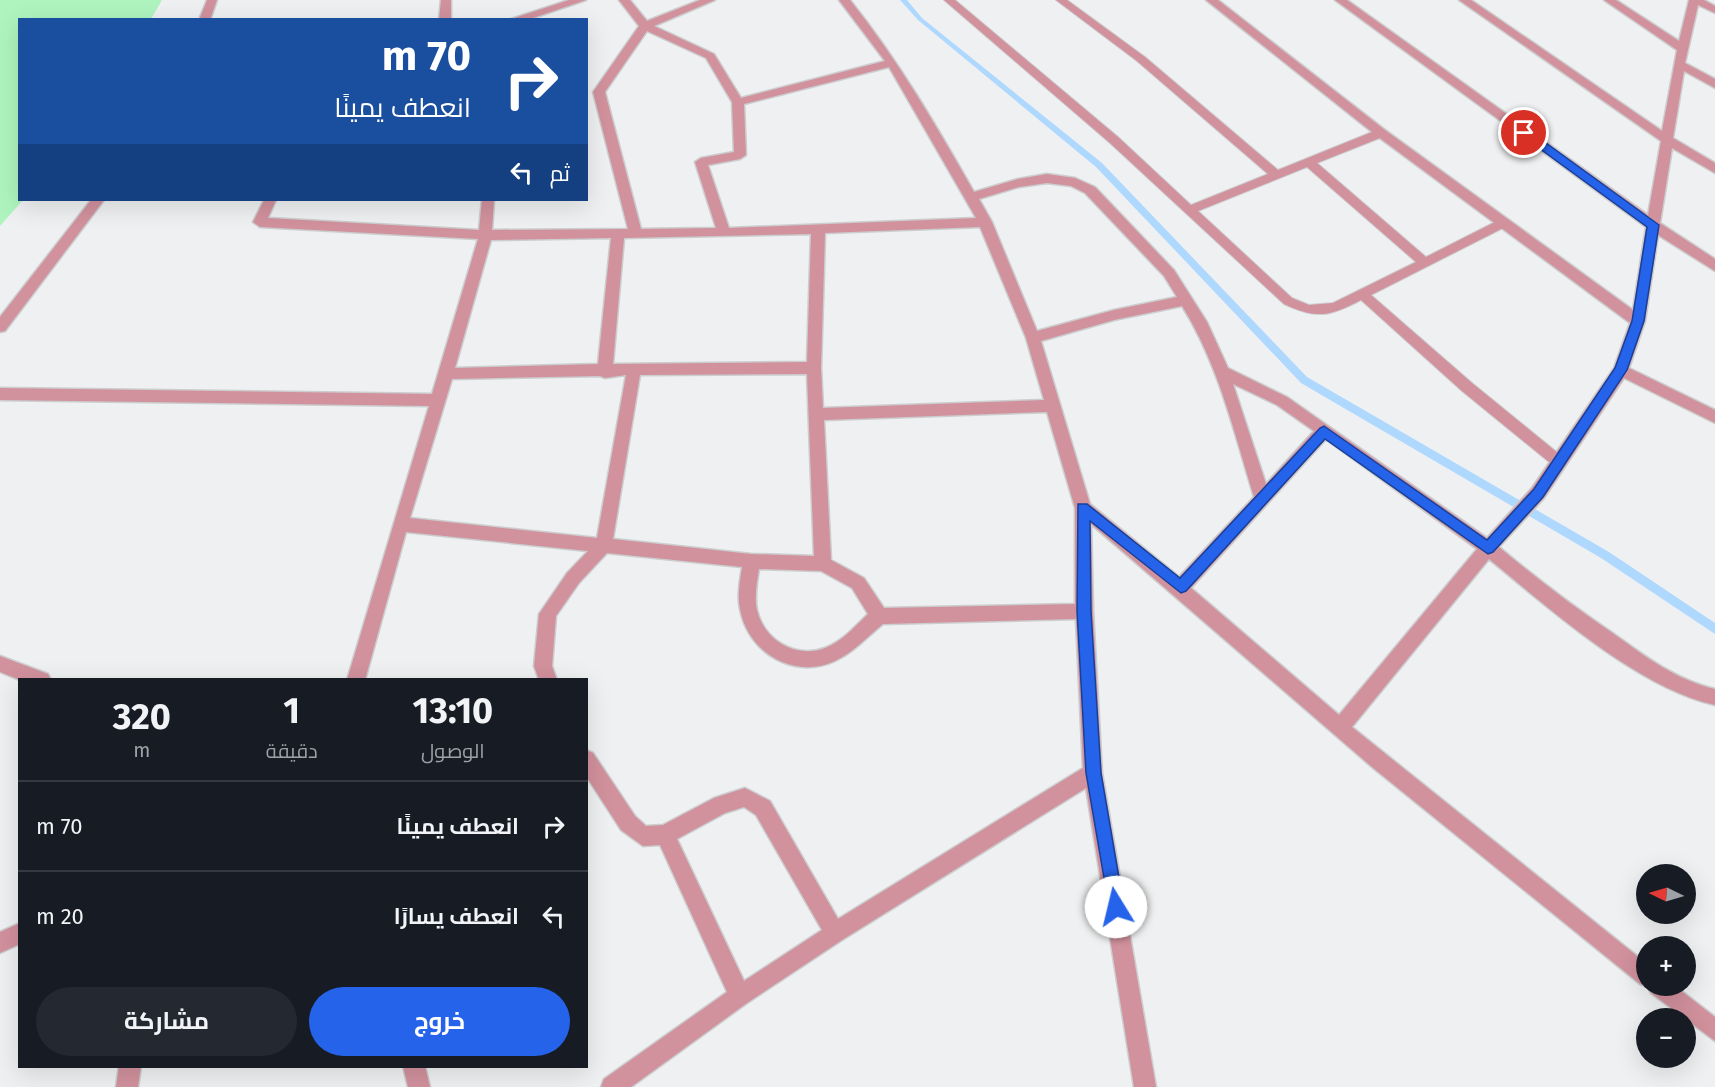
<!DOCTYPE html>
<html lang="ar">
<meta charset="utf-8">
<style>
:root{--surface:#171b24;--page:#242831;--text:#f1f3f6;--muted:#9ea1a6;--line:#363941;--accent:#2563eb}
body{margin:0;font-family:"Fira Sans",Cairo,sans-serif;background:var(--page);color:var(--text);direction:rtl;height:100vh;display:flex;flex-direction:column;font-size:22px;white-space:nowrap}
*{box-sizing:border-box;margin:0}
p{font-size:20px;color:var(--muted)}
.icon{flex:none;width:33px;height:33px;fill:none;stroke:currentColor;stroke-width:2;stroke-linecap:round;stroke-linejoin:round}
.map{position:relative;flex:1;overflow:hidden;direction:ltr}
.drawer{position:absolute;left:18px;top:678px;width:570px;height:390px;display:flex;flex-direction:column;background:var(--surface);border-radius:0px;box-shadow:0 6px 24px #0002;direction:rtl}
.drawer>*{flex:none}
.top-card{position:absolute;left:18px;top:18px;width:570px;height:183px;border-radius:0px;box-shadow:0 6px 24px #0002;direction:rtl;background:#1a4fa0;color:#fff;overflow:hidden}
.needle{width:39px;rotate:275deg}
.controls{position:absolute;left:1636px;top:864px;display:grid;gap:12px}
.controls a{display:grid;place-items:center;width:60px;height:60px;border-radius:50%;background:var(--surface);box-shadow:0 6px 24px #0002;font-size:30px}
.pin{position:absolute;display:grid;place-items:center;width:51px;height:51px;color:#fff;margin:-26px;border:3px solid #fff;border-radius:50%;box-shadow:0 2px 6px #0007}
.me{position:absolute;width:66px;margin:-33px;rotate:351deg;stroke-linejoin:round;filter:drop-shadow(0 0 4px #0008)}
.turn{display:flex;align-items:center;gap:21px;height:126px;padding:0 18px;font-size:27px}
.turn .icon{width:78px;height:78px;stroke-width:2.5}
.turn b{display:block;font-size:42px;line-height:51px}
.then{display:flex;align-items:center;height:57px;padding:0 18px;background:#0003;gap:12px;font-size:22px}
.eta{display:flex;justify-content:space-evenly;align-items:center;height:102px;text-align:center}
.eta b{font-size:36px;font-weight:700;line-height:42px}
.primary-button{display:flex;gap:12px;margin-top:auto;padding:12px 18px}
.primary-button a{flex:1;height:69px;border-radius:36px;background:var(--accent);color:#fff;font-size:24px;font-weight:700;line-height:69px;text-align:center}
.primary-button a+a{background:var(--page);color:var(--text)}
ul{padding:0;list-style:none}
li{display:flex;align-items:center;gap:18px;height:90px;padding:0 18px;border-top:2px solid var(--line)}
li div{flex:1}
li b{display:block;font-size:22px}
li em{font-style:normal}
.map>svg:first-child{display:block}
</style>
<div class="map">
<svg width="1715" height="1087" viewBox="0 0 1715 1087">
<rect width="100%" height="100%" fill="#eff0f1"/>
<polygon fill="#aff4bf" points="0,0 162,0 151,19 20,20 20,200 23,200 0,226"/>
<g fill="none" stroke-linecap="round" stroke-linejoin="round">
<polygon fill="#afd8ff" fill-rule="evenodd" points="900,0 907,0 922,18 1102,163 1307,377 1609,552 1715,623 1715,634 1601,558 1301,383 1096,167 918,20"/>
<g stroke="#cccdce" stroke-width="2">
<path id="service" d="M944,0H955L1118,137L1191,205L1268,174L1137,61L1056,0H1067L1145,57L1278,170L1377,130H1385V136L1317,163L1426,257L1499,220H1507V226L1371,295L1472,383L1564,458L1566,462L1564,466H1554L1462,391L1361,300C1329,317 1316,319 1284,304L1110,143ZM1307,167L1416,262L1333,303L1309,305L1292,298L1198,211Z"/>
</g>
<g stroke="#cccdce" stroke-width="3">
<g id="minor">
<polygon points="207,0 217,0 210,20 199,20"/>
<polygon points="441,0 451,0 451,20 439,20"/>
<polygon points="569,0 586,0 527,20 508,20"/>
<path d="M619,0H630L647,21L700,0H715L654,26L714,54L741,98L885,61L839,0H850C898,60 936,125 974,192L1018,179L1047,174L1075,178L1095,187L1174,270L1207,322L1228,368L1287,397L1487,538L1532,488L1614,368L1630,323L1377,136L1206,0H1218L1385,130L1633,310L1646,227L1335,0H1347L1648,215L1661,141L1459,0H1471L1662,131L1677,50L1604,0H1616L1679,41L1689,0H1704L1715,6V13L1698,5L1685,63L1715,79V88L1684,71L1673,138L1715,163V173L1672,148L1660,223L1715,259V271L1658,235L1645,321L1629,368L1715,410V423L1624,378L1544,498L1499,547C1536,578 1574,607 1614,634C1646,657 1676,680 1715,689V705C1638,688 1550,609 1489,559L1352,727L1647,964V986H1675L1715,1017V1041L1651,993L1648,987L1640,984L1372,767L1091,524L1093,611L1102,773L1156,1087H1134L1086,788L842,940L747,1003L631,1087H601L604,1079L727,992L660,845L643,846L621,830L586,776V750L593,753L635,816L646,826L663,825L714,798L745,788L770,801L838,919L1083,768L1076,619L883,624C867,637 854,652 835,661C794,680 748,653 740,609C737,595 740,581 742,567L607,553L579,583L556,616L552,666L557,680H539L534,666L539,614L567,573L588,551L406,532L365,680H347L429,406L0,400V388L432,394L478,239L260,227L253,222L264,200H276L268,218L479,230L482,200H494L492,230L628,229L593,92L639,26ZM647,31L706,58L732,102L734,152L701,158L695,162L716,228L641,229L605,92ZM889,67L976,218L729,228L708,165L740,159L746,155L744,104ZM1047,183L1071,186L1085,193L1164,276L1177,297L1114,310L1037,331L992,222L979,199L1019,187ZM980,227L1026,338L1044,400L823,408L821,368L825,233ZM811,234L807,362L613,364L624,238ZM611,238L598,364L455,368L491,240ZM1182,306C1218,363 1234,432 1254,497L1179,577L1090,504L1041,341L1114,320ZM807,374L814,556L751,554L613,539L640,375ZM626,375L597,538L410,518L452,379L600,376L605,378ZM1233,384L1277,405L1314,431L1266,484ZM1047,412L1075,508V604L884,608L864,578L831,560L824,420ZM1326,439L1477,549L1339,715L1191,588ZM759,569L821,571L852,588L868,614C855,626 842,642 825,648C795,659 764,640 757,610C754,597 757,582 759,569ZM744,807L756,815L822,930L744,981L677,839L725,813Z"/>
<polygon points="91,200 104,200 5,331 0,332 0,317"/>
<polygon points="0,656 48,674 51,680 20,680 0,672"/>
<polygon points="20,923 20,944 0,953 0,932"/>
<polygon points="119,1066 141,1066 138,1087 116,1087"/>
<polygon points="403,1066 425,1066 430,1087 408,1087"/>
</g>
</g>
<use href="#service" fill="#d1919d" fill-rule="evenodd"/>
<use href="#minor" fill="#d1919d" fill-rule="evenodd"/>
</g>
<polygon fill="#2563eb" stroke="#184099" stroke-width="1.5" points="1521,130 1528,130 1659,225 1644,321 1627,370 1543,497 1493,552 1488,554 1325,439 1186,591 1181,593 1090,521 1091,611 1101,773 1124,907 1121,913 1116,916 1110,913 1086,773 1077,611 1078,504 1087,504 1180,578 1320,428 1324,426 1487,540 1534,489 1615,368 1632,321 1647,227 1521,135"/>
</svg>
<div class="controls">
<a><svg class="needle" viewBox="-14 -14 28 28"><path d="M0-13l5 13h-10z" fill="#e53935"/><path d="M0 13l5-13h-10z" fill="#9ea1a6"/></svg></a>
<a>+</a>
<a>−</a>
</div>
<div class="pin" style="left:1524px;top:133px;background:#d93025"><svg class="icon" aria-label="arrive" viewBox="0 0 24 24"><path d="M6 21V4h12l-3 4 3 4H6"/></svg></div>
<svg class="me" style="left:1116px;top:907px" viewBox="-20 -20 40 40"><circle r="19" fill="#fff"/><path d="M0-13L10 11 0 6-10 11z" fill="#2563eb"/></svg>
<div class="top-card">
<div class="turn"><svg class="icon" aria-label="right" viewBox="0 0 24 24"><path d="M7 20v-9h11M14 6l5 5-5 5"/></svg><div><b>70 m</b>انعطف يمينًا</div></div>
<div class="then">ثم<svg class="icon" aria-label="left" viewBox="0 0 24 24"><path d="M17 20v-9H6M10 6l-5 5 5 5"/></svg></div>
</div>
<section class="drawer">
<div class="eta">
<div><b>13:10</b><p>الوصول</p></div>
<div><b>1</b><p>دقيقة</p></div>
<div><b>320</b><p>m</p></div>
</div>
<ul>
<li><svg class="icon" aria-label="right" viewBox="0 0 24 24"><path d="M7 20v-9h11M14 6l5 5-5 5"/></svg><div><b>انعطف يمينًا</b></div><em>70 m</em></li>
<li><svg class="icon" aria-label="left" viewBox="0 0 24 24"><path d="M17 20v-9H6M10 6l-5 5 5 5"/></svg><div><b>انعطف يسارًا</b></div><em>20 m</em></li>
</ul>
<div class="primary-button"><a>خروج</a><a>مشاركة</a></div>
</section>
</div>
